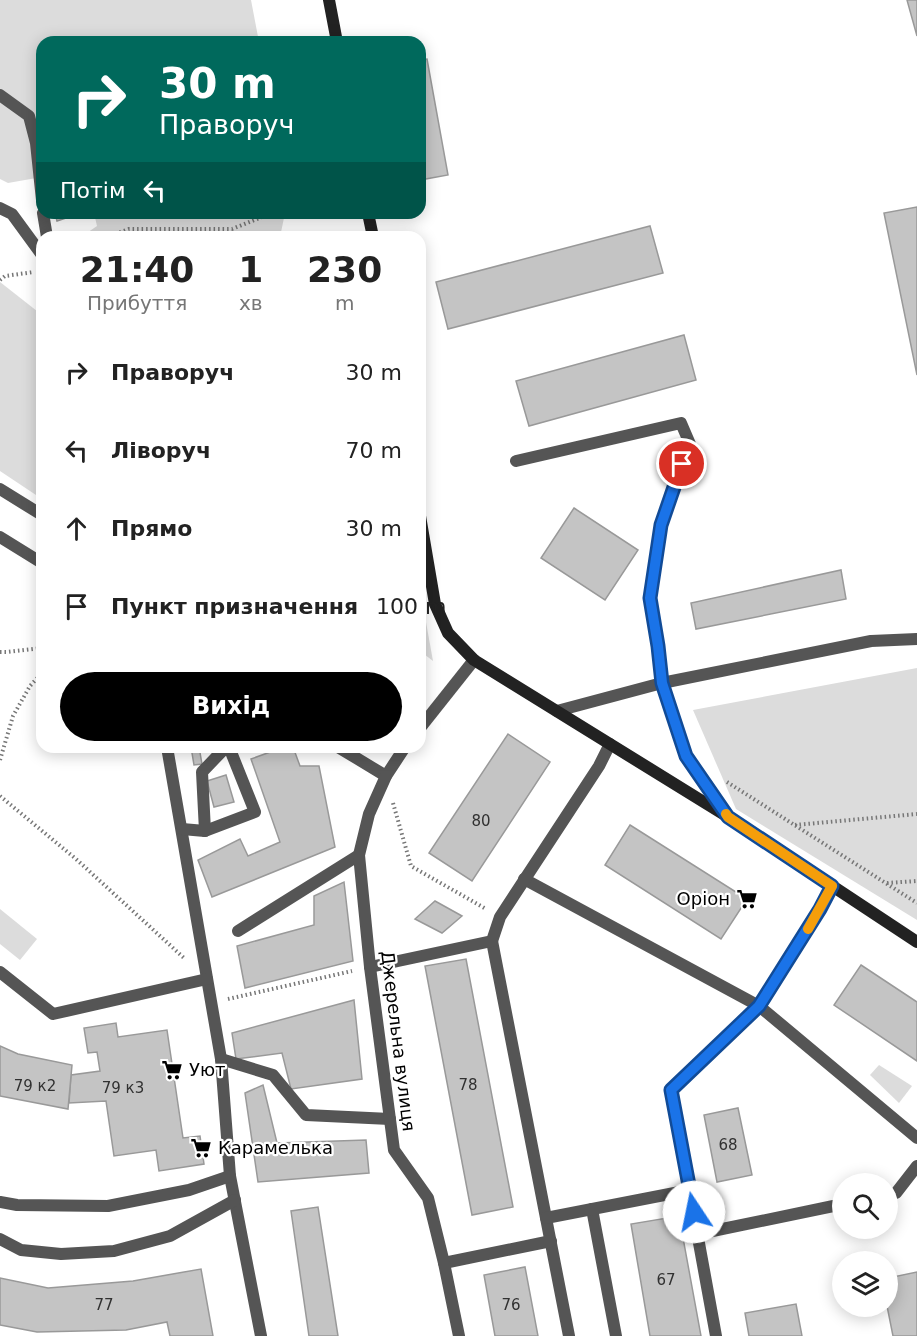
<!DOCTYPE html>
<html lang="uk">
<meta charset="utf-8">
<style>
:root{--surface:#fff;--page:#f2f2f2;--text:#222;--muted:#767676;--accent:#000}
body{margin:0;font-family:"DejaVu Sans",sans-serif;background:var(--page);color:var(--text);height:100vh;display:flex;flex-direction:column;font-size:22px;white-space:nowrap}
*{box-sizing:border-box;margin:0}
p{font-size:20px;color:var(--muted)}
.icon{flex:none;width:33px;height:33px;fill:none;stroke:currentColor;stroke-width:2;stroke-linecap:round;stroke-linejoin:round}
.map{position:relative;flex:1;overflow:hidden}
.drawer{position:absolute;left:36px;top:231px;width:390px;height:522px;display:flex;flex-direction:column;background:var(--surface);border-radius:18px;box-shadow:0 3px 15px #0003}
.drawer>*{flex:none}
.banner{position:absolute;left:36px;top:36px;width:390px;height:183px;border-radius:18px;box-shadow:0 3px 15px #0003;background:#00695c;color:#fff;overflow:hidden}
.controls{position:absolute;left:832px;top:1173px;display:grid;gap:12px}
.controls a{display:grid;place-items:center;width:66px;height:66px;border-radius:50%;background:var(--surface);box-shadow:0 3px 15px #0003;font-size:30px}
.pin{position:absolute;display:grid;place-items:center;width:51px;height:51px;color:#fff;margin:-26px;border:3px solid #fff;border-radius:50%;box-shadow:0 2px 6px #0007}
.me{position:absolute;width:66px;margin:-33px;rotate:349deg;stroke-linejoin:round;filter:drop-shadow(0 0 4px #0008)}
.turn{display:flex;align-items:center;gap:21px;height:126px;padding:0 24px;font-size:27px}
.turn .icon{width:78px;height:78px;stroke-width:2.5}
.turn b{display:block;font-size:42px;line-height:51px}
.then{display:flex;align-items:center;height:57px;padding:0 24px;background:#0003;gap:12px;font-size:22px}
.eta{display:flex;justify-content:space-evenly;align-items:center;height:102px;text-align:center}
.eta b{font-size:36px;font-weight:600;line-height:42px}
.primary-button{display:flex;gap:12px;margin-top:auto;padding:12px 24px}
.primary-button a{flex:1;height:69px;border-radius:36px;background:var(--accent);color:#fff;font-size:24px;font-weight:600;line-height:69px;text-align:center}
ul{padding:0;list-style:none}
li{display:flex;align-items:center;gap:18px;height:78px;padding:0 24px}
li div{flex:1}
li b{display:block;font-size:22px}
li em{font-style:normal}
.map>svg:first-child{display:block}
</style>
<div class="map">
<svg width="917" height="1336" viewBox="0 0 917 1336">
<rect width="100%" height="100%" fill="#fff"/>
<g fill="#dcdcdc">
<polygon points="0,0 251,0 259,42 42,42 42,177 8,183 0,179"/>
<polygon points="94,213 285,213 280,237 81,237 97,226"/>
<polygon points="0,282 42,315 42,499 0,471"/>
<polygon points="420,589 433,661 420,651"/>
<polygon points="917,668 917,920 736,809 693,710"/>
<polygon points="0,909 37,939 20,960 0,944"/>
<polygon points="879,1065 912,1086 899,1103 870,1075"/>
</g>
<g fill="#c4c4c4" stroke="#999" stroke-width="1.5">
<polygon points="907,0 917,0 917,36"/>
<polygon points="427,59 448,175 420,180 420,60"/>
<polygon points="917,207 917,375 884,213"/>
<polygon points="55,213 81,213 57,221"/>
<polygon points="650,226 663,273 448,329 436,282"/>
<polygon points="684,335 696,380 529,426 516,381"/>
<polygon points="574,508 638,550 605,600 541,558"/>
<polygon points="841,570 846,599 696,629 691,603"/>
<polygon points="508,734 550,762 472,881 429,853"/>
<polygon points="191,747 199,747 202,764 194,765"/>
<polygon points="284,747 293,747 300,766 319,766 335,847 212,897 198,860 240,839 248,856 280,842 251,759"/>
<polygon points="226,775 234,802 214,807 207,781"/>
<polygon points="630,825 747,899 721,939 605,865"/>
<polygon points="344,882 353,961 245,988 237,946 314,925 314,896"/>
<polygon points="435,901 462,916 442,933 415,919"/>
<polygon points="466,959 513,1207 472,1215 425,966"/>
<polygon points="861,965 917,1002 917,1061 834,1005"/>
<polygon points="354,1000 362,1079 291,1089 282,1053 236,1059 232,1033"/>
<polygon points="116,1023 118,1037 167,1030 183,1138 200,1136 204,1164 159,1171 156,1150 114,1156 106,1101 69,1103 71,1075 100,1071 97,1052 88,1053 84,1028"/>
<polygon points="0,1046 18,1054 72,1065 68,1109 0,1096"/>
<polygon points="263,1085 277,1143 366,1140 369,1173 258,1182 245,1093"/>
<polygon points="738,1108 752,1175 717,1182 704,1115"/>
<polygon points="318,1207 338,1336 309,1336 291,1211"/>
<polygon points="679,1216 701,1336 650,1336 631,1224"/>
<polygon points="525,1267 538,1336 495,1336 484,1275"/>
<polygon points="201,1269 213,1336 170,1336 167,1322 126,1330 37,1332 0,1325 0,1278 48,1288 133,1281"/>
<polygon points="917,1272 917,1336 893,1336 887,1306 888,1306 888,1278"/>
<polygon points="796,1304 802,1336 749,1336 745,1313"/>
</g>
<g fill="none" stroke-linecap="round" stroke-linejoin="round">
<g stroke="#777" stroke-width="4" stroke-dasharray="1.5 3" stroke-linecap="butt">
<polyline points="107,237 129,229 232,229 272,213"/>
<polyline points="0,280 5,276 34,272"/>
<polyline points="0,652 7,652 42,648"/>
<polyline points="0,760 13,716 30,686 42,673"/>
<polyline points="727,782 917,903"/>
<polyline points="0,796 76,859 184,958"/>
<polyline points="393,803 411,866 486,909"/>
<polyline points="795,825 917,814"/>
<polyline points="887,883 917,881"/>
<polyline points="228,999 352,971"/>
</g>
<g stroke="#555" stroke-width="12">
<polyline points="0,95 29,116 36,143 42,200"/>
<polyline points="0,208 12,214 42,255"/>
<polyline points="43,213 47,237"/>
<polyline points="516,461 681,423 690,444 661,526 650,598 658,646 662,683 686,756 728,817"/>
<polyline points="0,537 42,563"/>
<polyline points="557,711 662,683 871,641 917,639"/>
<polyline points="167,747 221,1059 230,1176 261,1336"/>
<polyline points="338,747 386,776"/>
<polyline points="182,829 205,831 255,812 229,747"/>
<polyline points="205,831 202,772 226,747"/>
<polyline points="524,879 759,1006 917,1138"/>
<polyline points="238,931 359,855"/>
<polyline points="492,941 569,1336"/>
<polyline points="370,967 492,941 500,917 599,766 610,744"/>
<polyline points="0,972 53,1014 207,979"/>
<polyline points="221,1059 273,1075 306,1115 390,1119"/>
<polyline points="888,1195 896,1193 917,1166"/>
<polyline points="0,1202 17,1205 108,1206 189,1190 230,1176"/>
<polyline points="592,1209 616,1336"/>
<polyline points="546,1218 690,1190"/>
<polyline points="698,1234 843,1204"/>
<polyline points="0,1239 21,1250 61,1254 114,1251 170,1236 235,1200"/>
<polyline points="444,1263 551,1241"/>
</g>
<g stroke="#555" stroke-width="12">
<polyline points="0,489 42,515"/>
<polyline points="420,728 474,660"/>
<polyline points="405,747 386,776 369,814 359,855 370,967 394,1150 428,1198 444,1263 459,1336"/>
<polyline points="716,1336 671,1090 759,1006 820,909 832,886"/>
</g>
<g stroke="#222" stroke-width="12">
<polyline points="329,0 337,42"/>
<polyline points="368,213 373,237"/>
<polyline points="420,516 435,604 448,633 474,660 728,817 917,942"/>
</g>
</g>
<g fill="none" stroke-linecap="round" stroke-linejoin="round">
<g stroke="#114b97" stroke-width="15">
<polyline id="route" points="682,464 661,525 650,598 658,646 662,683 686,756 728,817 832,886 820,909 759,1006 671,1090 694,1212"/>
</g>
<use href="#route" stroke="#1a73e8" stroke-width="10"/>
<polyline stroke="#f59e0b" stroke-width="10" points="726,814 728,817 832,886 808,929"/>
</g>
<defs>
<g id="supermarket-bare" transform="scale(1.62)"><path d="M-6-5.5h2.5l.6 2H6L4.5 2H-2.5L-4.4-4H-6ZM-1.5 3.2a1.3 1.3 0 1 0 .1 0ZM3 3.2a1.3 1.3 0 1 0 .1 0Z" fill="#000" stroke="#fff" stroke-width="2.5" paint-order="stroke"/></g>
</defs>
<g fill-rule="evenodd">
<use href="#supermarket-bare" x="747" y="899"/>
<use href="#supermarket-bare" x="172" y="1070"/>
<use href="#supermarket-bare" x="201" y="1148"/>
</g>
<g text-anchor="middle" stroke-width="4.5" stroke-linejoin="round" paint-order="stroke">
<g font-size="15" fill="#313131">
<text x="481" y="826">80</text>
<text x="468" y="1090">78</text>
<text x="35" y="1091">79 к2</text>
<text x="123" y="1093">79 к3</text>
<text x="728" y="1150">68</text>
<text x="666" y="1285">67</text>
<text x="104" y="1310">77</text>
<text x="511" y="1310">76</text>
</g>
<g font-size="18" fill="#000" stroke="#fff" text-anchor="start">
<text x="730" y="905" text-anchor="end">Оріон</text>
<text x="189" y="1076">Уют</text>
<text x="218" y="1154">Карамелька</text>
</g>
<g font-size="18" fill="#000" stroke="#fff">
<text transform="translate(398 1041) rotate(83)" y="6">Джерельна вулиця</text>
</g>
</g>
</svg>
<div class="controls">
<a><svg class="icon" aria-label="search" viewBox="0 0 24 24"><circle cx="10" cy="10" r="6"/><path d="M15 15l6 6"/></svg></a>
<a><svg class="icon" aria-label="layers" viewBox="0 0 24 24"><path d="M12 4l9 5-9 5-9-5zM3 14l9 5 9-5"/></svg></a>
</div>
<div class="pin" style="left:682px;top:464px;background:#d93025"><svg class="icon" aria-label="arrive" viewBox="0 0 24 24"><path d="M6 21V4h12l-3 4 3 4H6"/></svg></div>
<svg class="me" style="left:694px;top:1212px" viewBox="-20 -20 40 40"><circle r="19" fill="#fff"/><path d="M0-13L10 11 0 6-10 11z" fill="#1a73e8"/></svg>
<div class="banner">
<div class="turn"><svg class="icon" aria-label="right" viewBox="0 0 24 24"><path d="M7 20v-9h11M14 6l5 5-5 5"/></svg><div><b>30 m</b>Праворуч</div></div>
<div class="then">Потім<svg class="icon" aria-label="left" viewBox="0 0 24 24"><path d="M17 20v-9H6M10 6l-5 5 5 5"/></svg></div>
</div>
<section class="drawer">
<div class="eta">
<div><b>21:40</b><p>Прибуття</p></div>
<div><b>1</b><p>хв</p></div>
<div><b>230</b><p>m</p></div>
</div>
<ul>
<li><svg class="icon" aria-label="right" viewBox="0 0 24 24"><path d="M7 20v-9h11M14 6l5 5-5 5"/></svg><div><b>Праворуч</b></div><em>30 m</em></li>
<li><svg class="icon" aria-label="left" viewBox="0 0 24 24"><path d="M17 20v-9H6M10 6l-5 5 5 5"/></svg><div><b>Ліворуч</b></div><em>70 m</em></li>
<li><svg class="icon" aria-label="ahead" viewBox="0 0 24 24"><path d="M12 20V5M6 11l6-6 6 6"/></svg><div><b>Прямо</b></div><em>30 m</em></li>
<li><svg class="icon" aria-label="arrive" viewBox="0 0 24 24"><path d="M6 21V4h12l-3 4 3 4H6"/></svg><div><b>Пункт призначення</b></div><em>100 m</em></li>
</ul>
<div class="primary-button"><a>Вихід</a></div>
</section>
</div>
